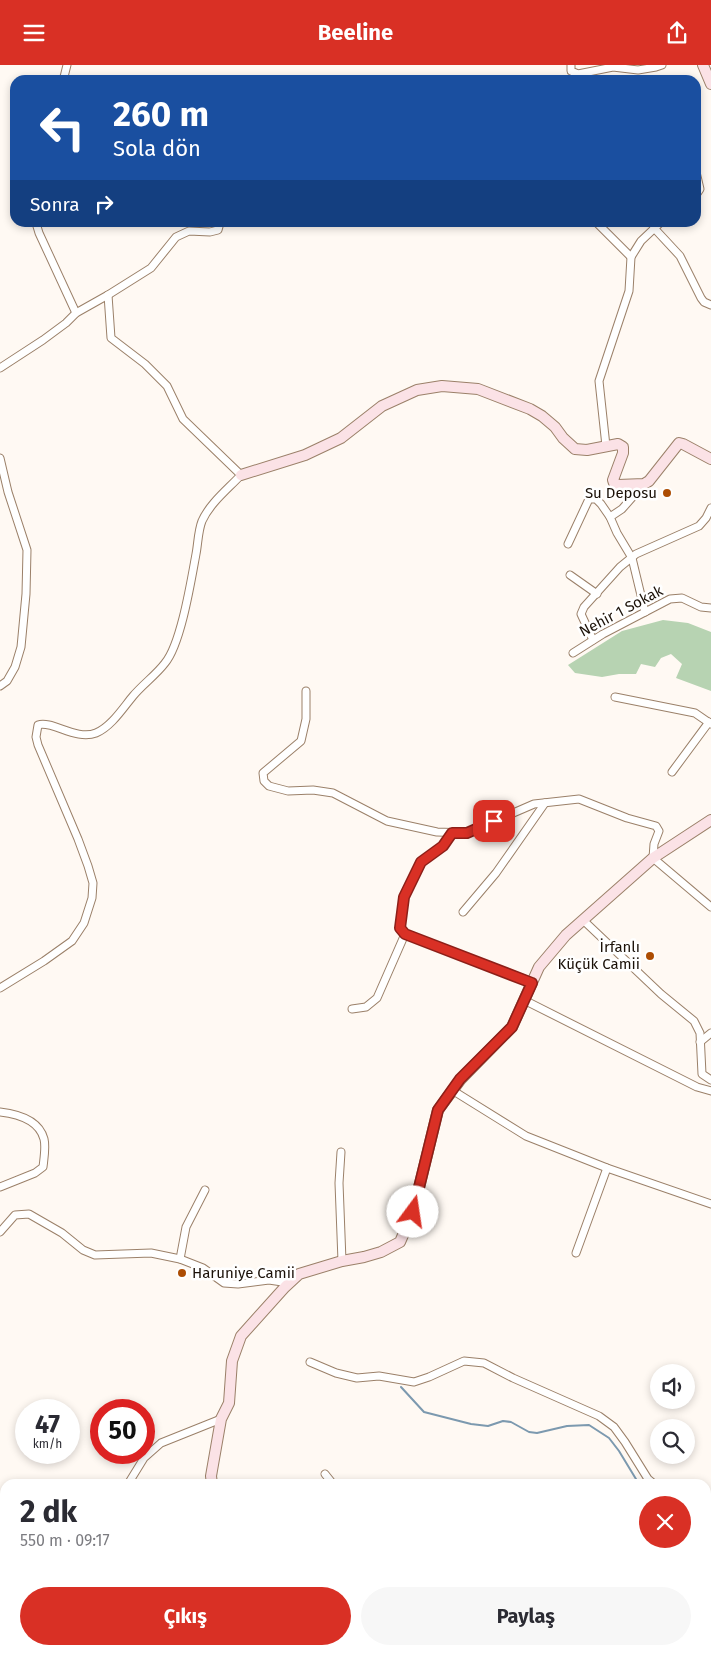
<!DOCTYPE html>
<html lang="tr">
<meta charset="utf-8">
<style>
:root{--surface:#fff;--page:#f7f7f7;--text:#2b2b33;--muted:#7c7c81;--accent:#d93025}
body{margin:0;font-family:"Fira Sans",sans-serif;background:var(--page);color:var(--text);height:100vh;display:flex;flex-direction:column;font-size:19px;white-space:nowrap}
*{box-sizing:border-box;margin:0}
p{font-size:16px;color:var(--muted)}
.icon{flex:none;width:28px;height:28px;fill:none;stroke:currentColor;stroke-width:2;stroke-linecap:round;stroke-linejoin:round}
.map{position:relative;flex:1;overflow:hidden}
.details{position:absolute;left:0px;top:1414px;width:711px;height:176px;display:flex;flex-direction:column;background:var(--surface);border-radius:15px 15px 0 0;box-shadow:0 2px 8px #0003}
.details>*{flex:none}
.guide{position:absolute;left:10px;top:10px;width:691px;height:152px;border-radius:15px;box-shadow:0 2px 8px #0003;background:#1a4fa0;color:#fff;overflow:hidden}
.fabs{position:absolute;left:650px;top:1299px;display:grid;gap:10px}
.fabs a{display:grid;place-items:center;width:45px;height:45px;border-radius:50%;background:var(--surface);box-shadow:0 2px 8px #0003;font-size:25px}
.speed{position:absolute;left:15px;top:1334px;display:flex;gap:10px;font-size:25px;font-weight:700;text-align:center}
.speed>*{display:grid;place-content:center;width:65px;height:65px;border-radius:50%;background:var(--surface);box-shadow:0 2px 8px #0003;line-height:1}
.speed small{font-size:12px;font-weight:400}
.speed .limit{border:8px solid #d22;background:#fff;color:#111}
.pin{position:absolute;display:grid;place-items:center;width:42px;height:42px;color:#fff;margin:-21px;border-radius:10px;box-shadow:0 2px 8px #0006}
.me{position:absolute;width:55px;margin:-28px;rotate:14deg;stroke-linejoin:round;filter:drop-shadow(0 0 4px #0008)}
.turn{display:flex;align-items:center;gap:18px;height:105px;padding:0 20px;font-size:22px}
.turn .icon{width:65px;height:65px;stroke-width:2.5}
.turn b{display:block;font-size:35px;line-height:42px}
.then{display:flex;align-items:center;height:48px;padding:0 20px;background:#0003;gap:10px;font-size:19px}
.round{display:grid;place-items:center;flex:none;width:52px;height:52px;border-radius:26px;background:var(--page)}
.headline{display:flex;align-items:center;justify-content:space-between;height:85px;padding:0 20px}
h1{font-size:30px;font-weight:700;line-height:38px}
.cta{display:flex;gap:10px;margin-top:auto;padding:10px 20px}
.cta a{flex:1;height:58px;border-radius:30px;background:var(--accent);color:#fff;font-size:20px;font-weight:700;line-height:58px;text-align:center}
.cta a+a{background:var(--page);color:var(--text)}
header{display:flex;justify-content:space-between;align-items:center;height:65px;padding:0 20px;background:var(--accent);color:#fff;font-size:22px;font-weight:700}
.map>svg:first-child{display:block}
</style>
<header><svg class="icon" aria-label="menu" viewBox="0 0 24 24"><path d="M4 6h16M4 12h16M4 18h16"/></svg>Beeline<svg class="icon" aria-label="share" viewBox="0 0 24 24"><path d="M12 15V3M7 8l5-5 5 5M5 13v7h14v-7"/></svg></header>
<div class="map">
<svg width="711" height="1589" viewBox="0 0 711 1589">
<rect width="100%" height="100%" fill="#fff9f3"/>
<polygon fill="#b7d3b2" points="663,555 688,558 711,567 711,626 676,613 682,599 671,589 661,593 655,602 641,599 636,609 619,609 602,612 575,608 568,600 622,566"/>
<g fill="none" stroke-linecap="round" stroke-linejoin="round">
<g stroke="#7c99af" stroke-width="2">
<polyline points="401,1322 424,1347 471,1359 488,1361 503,1356 511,1357 529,1367 537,1368 567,1361 589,1360 609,1373 619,1386 639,1419"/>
<polyline points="706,1467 711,1469"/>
</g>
<g stroke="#9b8069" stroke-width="9">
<g id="street">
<polyline points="571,0 571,6 578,9 613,2 638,5 656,2 662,0"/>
<polyline points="61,15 64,12 67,0"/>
<polyline points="696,107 700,124 696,130"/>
<polyline points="36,158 39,168 76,248"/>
<polyline points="597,158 631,192"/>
<polyline points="654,163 680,191 701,233 704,237 711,240"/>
<polyline points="0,303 43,275 66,258 76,248 108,230 151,203 176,172 189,166 210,167 218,165 220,158"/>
<polyline points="606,381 599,316 629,226 631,192 641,176 660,158"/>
<polyline points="0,393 8,427 27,485 26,529 21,582 15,602 7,616 0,621"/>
<polyline points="644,419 622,444 610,452 617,468 632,493 645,547"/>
<polyline points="568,479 589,434 596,434 601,439 610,452"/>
<polyline points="570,510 597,529"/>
<polyline points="593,575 581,549 584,542 620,502 636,489 699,461 706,453 711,443"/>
<polyline points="573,588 603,569 670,534 682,533 701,542 711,543"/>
<polyline points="306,626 306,654 301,676 263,708 264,716 269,721 288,726 313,725 333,728 387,756 437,767 467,768 534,739 579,734 627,753 656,761 659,766 654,779 653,793 711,842"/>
<polyline points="615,632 695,648 711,659"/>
<polyline points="672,707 709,657"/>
<polyline points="451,768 443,781 421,797 404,833 400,863 405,869 532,917"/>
<polyline points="463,847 496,808 545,738"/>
<polyline points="583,855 661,929 694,956 700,968 702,1009 711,1015"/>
<path d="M0,923L44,896L72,876L84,858L92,833L93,818L88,801L78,774L38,680L36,672L38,660C52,655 76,676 96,668C111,662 123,643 133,631C143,619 156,610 165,598C181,579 191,516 196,489C198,479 198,466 202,456C210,438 228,424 241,410L183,354L167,321L145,299L111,273L108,230"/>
<polyline points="524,935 697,1022 711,1026"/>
<polyline points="352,944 366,942 377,933 405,869"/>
<polyline points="700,977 711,968"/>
<polyline points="452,1025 526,1071 607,1103 711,1139"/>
<path d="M0,1047C17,1049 39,1055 44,1074C46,1082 44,1093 43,1102L35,1108L0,1122"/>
<polyline points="341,1087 339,1118 342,1196"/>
<polyline points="0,1167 15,1150 29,1149 62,1168 83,1185 95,1190 151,1188 180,1194 203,1203 224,1218 238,1219 269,1215 289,1218"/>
<polyline points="576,1188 607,1103"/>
<polyline points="180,1194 186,1162 205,1125"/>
<polyline points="310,1297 336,1308 357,1313 379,1311 414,1317 429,1312 464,1296 484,1298 513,1313 599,1351 614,1362 625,1377 648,1414 654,1419"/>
<polyline points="325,1409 333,1419"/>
<polyline points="128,1419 144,1393 161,1378 221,1354"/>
<polyline points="706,1452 711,1454"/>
<polyline points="416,1586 420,1589"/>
<polyline points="27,1589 29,1585"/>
<polyline points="219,1589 220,1585"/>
</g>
</g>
<g stroke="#9b8069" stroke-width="12">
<g id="secondary">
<polyline points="703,0 711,19"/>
<polyline points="241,410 305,390 341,373 382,341 417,325 442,321 478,324 530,344 542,351 555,362 563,373 575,384 587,385 618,379 623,382 623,388 613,415 614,418 618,420 644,419 649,416 679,378 683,379 711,394"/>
<polyline points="212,1419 211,1411 221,1354 229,1338 232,1296 241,1271 285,1222 299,1209 342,1196 364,1192 381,1187 400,1177 413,1147 438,1045 461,1014 512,962 539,902 566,870 653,793 711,755"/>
<polyline points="706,1566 711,1557"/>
<polyline points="540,1585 543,1589"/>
<polyline points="695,1589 697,1585"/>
<polyline points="708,1589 711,1583"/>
</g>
</g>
<use href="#street" stroke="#fff" stroke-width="7"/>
<use href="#secondary" stroke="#fbe2e6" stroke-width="10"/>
</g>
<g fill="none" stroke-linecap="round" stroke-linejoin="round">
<g stroke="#8d1f18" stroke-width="12">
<polyline id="route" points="413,1147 438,1045 460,1014 512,962 532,918 405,869 400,863 404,832 421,797 443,781 452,768 467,768 494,756"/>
</g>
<use href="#route" stroke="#d93025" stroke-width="9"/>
</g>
<g fill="#ad4d03" stroke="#fff" stroke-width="2">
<circle cx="667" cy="428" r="5"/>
<circle cx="650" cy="891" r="5"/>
<circle cx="182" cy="1208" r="5"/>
</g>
<g text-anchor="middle" stroke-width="5" stroke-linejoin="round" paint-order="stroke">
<g font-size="15" fill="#1b1108" stroke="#fff" text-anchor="end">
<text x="657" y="433">Su Deposu</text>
<text x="640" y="887">İrfanlı<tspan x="640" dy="17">Küçük Camii</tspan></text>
<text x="192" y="1213" text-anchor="start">Haruniye Camii</text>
</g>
<g font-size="15" fill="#1b1108" stroke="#fff">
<text transform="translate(621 546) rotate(-28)" y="5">Nehir 1 Sokak</text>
</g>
</g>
</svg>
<div class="fabs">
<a><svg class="icon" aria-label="sound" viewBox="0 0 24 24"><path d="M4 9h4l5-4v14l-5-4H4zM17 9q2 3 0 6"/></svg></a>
<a><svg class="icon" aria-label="search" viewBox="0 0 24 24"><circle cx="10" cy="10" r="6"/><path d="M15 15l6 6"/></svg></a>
</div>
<div class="speed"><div>47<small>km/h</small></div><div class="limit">50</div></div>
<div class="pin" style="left:494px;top:756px;background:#d93025"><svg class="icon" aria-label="arrive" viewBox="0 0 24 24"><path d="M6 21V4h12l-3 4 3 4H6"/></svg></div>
<svg class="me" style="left:413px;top:1147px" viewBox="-20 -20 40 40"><circle r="19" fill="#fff"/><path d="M0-13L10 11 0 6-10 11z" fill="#d93025"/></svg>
<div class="guide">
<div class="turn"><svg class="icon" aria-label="left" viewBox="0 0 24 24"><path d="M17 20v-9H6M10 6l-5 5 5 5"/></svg><div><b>260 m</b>Sola dön</div></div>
<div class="then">Sonra<svg class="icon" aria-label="right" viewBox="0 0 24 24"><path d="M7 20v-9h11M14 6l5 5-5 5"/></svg></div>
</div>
<section class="details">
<div class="headline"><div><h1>2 dk</h1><p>550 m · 09:17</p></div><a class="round" style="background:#d93025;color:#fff"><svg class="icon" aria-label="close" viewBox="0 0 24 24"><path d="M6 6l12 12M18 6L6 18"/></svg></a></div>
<div class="cta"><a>Çıkış</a><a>Paylaş</a></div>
</section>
</div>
